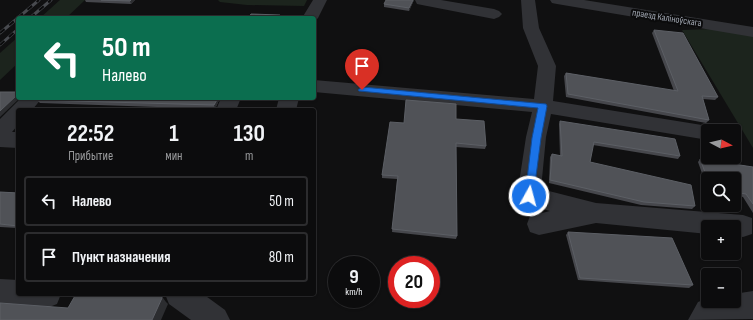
<!DOCTYPE html>
<html lang="ru">
<meta charset="utf-8">
<style>
:root{--surface:#0c0c0d;--page:#151516;--text:#f1f3f6;--muted:#9a9b9d;--line:#2c2c2e}
body{margin:0;font-family:"Sofia Sans Condensed",sans-serif;background:var(--page);color:var(--text);height:100vh;display:flex;flex-direction:column;font-size:15px;white-space:nowrap}
*{box-sizing:border-box;margin:0}
p{font-size:13px;color:var(--muted)}
.icon{flex:none;width:22px;height:22px;fill:none;stroke:currentColor;stroke-width:2;stroke-linecap:round;stroke-linejoin:round}
.map{position:relative;flex:1;overflow:hidden}
.sheet{position:absolute;left:16px;top:108px;width:300px;height:188px;display:flex;flex-direction:column;background:var(--surface);border-radius:4px;box-shadow:0 1px 3px #0004,0 0 0 1px var(--line)}
.sheet>*{flex:none}
.top-card{position:absolute;left:16px;top:16px;width:300px;height:84px;border-radius:4px;box-shadow:0 1px 3px #0004,0 0 0 1px var(--line);background:#0b6e4f;color:#fff;overflow:hidden}
.needle{width:26px;rotate:97deg}
.buttons{position:absolute;left:701px;top:124px;display:grid;gap:8px}
.buttons a{display:grid;place-items:center;width:40px;height:40px;border-radius:4px;background:var(--surface);box-shadow:0 1px 3px #0004,0 0 0 1px var(--line);font-size:20px}
.speed{position:absolute;left:328px;top:256px;display:flex;gap:8px;font-size:20px;font-weight:700;text-align:center}
.speed>*{display:grid;place-content:center;width:52px;height:52px;border-radius:50%;background:var(--surface);box-shadow:0 1px 3px #0004,0 0 0 1px var(--line);line-height:1}
.speed small{font-size:10px;font-weight:400}
.speed .limit{border:6px solid #d22;background:#fff;color:#111}
.pin{position:absolute;display:grid;place-items:center;width:34px;height:34px;color:#fff;margin:-41px -17px;border-radius:50% 50% 50% 0;rotate:-45deg;box-shadow:0 0 4px #0007}
.pin .icon{rotate:45deg}
.me{position:absolute;width:44px;margin:-22px;rotate:7deg;stroke-linejoin:round;filter:drop-shadow(0 0 3px #0008)}
.turn{display:flex;align-items:center;gap:14px;height:84px;padding:0 20px;font-size:18px}
.turn .icon{width:52px;height:52px;stroke-width:2.5}
.turn b{display:block;font-size:28px;line-height:34px}
.eta{display:flex;justify-content:space-evenly;align-items:center;height:68px;text-align:center}
.eta b{font-size:24px;font-weight:700;line-height:28px}
ul{padding:0;list-style:none}
li{display:flex;align-items:center;gap:12px;height:50px;margin:0 8px 6px;padding:0 12px;border:2px solid var(--line);border-radius:4px}
li div{flex:1}
li b{display:block;font-size:15px}
li em{font-style:normal}
.map>svg:first-child{display:block}
</style>
<div class="map">
<svg width="753" height="320" viewBox="0 0 753 320">
<rect width="100%" height="100%" fill="#101011"/>
<g fill="#1c241d">
<polygon points="60,0 85,0 66,18 40,18"/>
<polygon points="218,0 307,0 304,6 247,5 220,2"/>
<polygon points="712,29 753,36 753,148 682,30"/>
<polygon points="18,37 18,63 0,80 0,53"/>
</g>
<g fill="none" stroke-linecap="round" stroke-linejoin="round">
<g fill="#313236" fill-rule="evenodd">
<polygon points="313,0 327,0 318,18 314,22 314,18 302,18"/>
<polygon points="415,0 441,0 494,9 499,11 502,14 499,17 494,19 422,5 417,4"/>
<polygon points="521,0 535,0 539,28 556,66 553,101 708,126 715,128 717,131 708,131 708,140 551,114 546,137 541,189 596,203 743,215 752,218 752,234 743,237 734,236 734,227 708,227 708,234 596,223 539,235 530,232 527,224 530,216 550,211 521,203 517,196 526,137 532,112 314,92 314,80 534,99 538,66 523,28"/>
<polygon points="550,0 584,0 753,27 753,37 557,4 552,3"/>
<polygon points="21,98 42,98 32,110 18,110 18,125 12,132 18,132 18,148 0,147 0,119"/>
<polygon points="221,98 241,98 236,110 216,110"/>
<polygon points="279,98 299,98 296,110 276,110"/>
<polygon points="0,279 18,280 18,294 61,294 57,304 47,308 0,307"/>
<polygon points="753,291 753,319 688,320 698,302 708,298 708,301 734,301 734,294"/>
<polygon points="165,294 203,294 225,310 230,320 191,320 169,304"/>
</g>
<g stroke="#484a4f" stroke-width="3">
<g id="rail">
<polyline points="30,18 51,0"/>
<polyline points="0,33 39,0"/>
<polyline points="0,45 18,29"/>
</g>
</g>
<use href="#rail" stroke="#0b0b0c" stroke-width="2" stroke-dasharray="6" stroke-linecap="butt"/>
</g>
<g fill="#46474c">
<polygon points="85,0 135,0 131,4 86,2"/>
<polygon points="414,0 409,11 384,7 384,4"/>
<polygon points="654,30 718,97 715,100 703,99 709,120 706,123 566,97 564,76 566,73 674,91 652,33"/>
<polygon points="39,98 220,98 215,109 40,103 37,100"/>
<polygon points="560,121 680,156 678,159 593,145 590,162 695,206 692,209 641,205 549,183 550,157 552,154 560,156 559,124"/>
<polygon points="404,123 486,146 485,149 456,147 457,236 456,239 392,232 397,179 382,178 382,175"/>
<polygon points="700,159 753,167 753,213 743,197 734,195 734,179 708,179 708,190 698,162"/>
<polygon points="0,192 18,193 18,228 0,227"/>
<polygon points="568,232 693,285 689,288 578,280 566,235"/>
</g>
<g fill="#2c2d30">
<polygon points="131,0 135,0 131,4 130,1"/>
<polygon points="413,0 414,0 409,11 409,8"/>
<polygon points="18,94 18,98 20,98 0,117 0,111"/>
<polygon points="218,98 220,98 215,109 214,105"/>
<polygon points="161,295 166,302 168,304 161,320 152,320"/>
</g>
<g fill="#505257" stroke="#5c5f65">
<polygon points="101,0 131,0 130,1"/>
<polygon points="386,0 413,0 409,8 384,4"/>
<polygon points="251,14 280,15 278,18 248,18"/>
<polygon points="654,30 683,33 718,97 702,96 709,120 568,94 566,73 678,91"/>
<polygon points="0,92 18,92 18,94 0,111"/>
<polygon points="39,98 218,98 214,105 37,100"/>
<polygon points="406,100 456,104 456,119 484,121 486,146 456,143 457,236 392,229 398,176 382,175 390,122 404,123"/>
<polygon points="560,121 675,139 680,156 594,142 590,162 691,185 695,206 644,202 550,180 552,154 562,156"/>
<polygon points="700,159 753,167 753,204 746,194 734,192 734,179 708,179 708,180"/>
<polygon points="0,192 18,193 18,226 0,224"/>
<polygon points="568,232 672,238 693,285 580,278"/>
<polygon points="18,274 18,280 16,280 16,277"/>
<polygon points="76,294 144,294 161,295 162,298 152,320 0,320 0,303 68,308"/>
</g>
<polygon fill="#1a73e8" stroke="#114b97" points="362,87 546,104 547,106 541,138 533,199 526,199 525,196 532,138 538,108 359,91 358,90"/>
<g text-anchor="middle" stroke-width="4" stroke-linejoin="round" paint-order="stroke">
<g font-size="10" fill="#a1a7b2" stroke="#0b0b0c">
<text transform="translate(667 17) rotate(9)" y="4">праезд Каліноўскага</text>
</g>
</g>
</svg>
<div class="buttons">
<a><svg class="needle" viewBox="-14 -14 28 28"><path d="M0-13l5 13h-10z" fill="#e53935"/><path d="M0 13l5-13h-10z" fill="#9a9b9d"/></svg></a>
<a><svg class="icon" aria-label="search" viewBox="0 0 24 24"><circle cx="10" cy="10" r="6"/><path d="M15 15l6 6"/></svg></a>
<a>+</a>
<a>−</a>
</div>
<div class="speed"><div>9<small>km/h</small></div><div class="limit">20</div></div>
<div class="pin" style="left:362px;top:90px;background:#d93025"><svg class="icon" aria-label="arrive" viewBox="0 0 24 24"><path d="M6 21V4h12l-3 4 3 4H6"/></svg></div>
<svg class="me" style="left:529px;top:196px" viewBox="-20 -20 40 40"><circle r="17" fill="#1a73e8" stroke="#fff" stroke-width="3"/><path d="M0-11L8 9 0 5-8 9z" fill="#fff"/></svg>
<div class="top-card">
<div class="turn"><svg class="icon" aria-label="left" viewBox="0 0 24 24"><path d="M17 20v-9H6M10 6l-5 5 5 5"/></svg><div><b>50 m</b>Налево</div></div>
</div>
<section class="sheet">
<div class="eta">
<div><b>22:52</b><p>Прибытие</p></div>
<div><b>1</b><p>мин</p></div>
<div><b>130</b><p>m</p></div>
</div>
<ul>
<li><svg class="icon" aria-label="left" viewBox="0 0 24 24"><path d="M17 20v-9H6M10 6l-5 5 5 5"/></svg><div><b>Налево</b></div><em>50 m</em></li>
<li><svg class="icon" aria-label="arrive" viewBox="0 0 24 24"><path d="M6 21V4h12l-3 4 3 4H6"/></svg><div><b>Пункт назначения</b></div><em>80 m</em></li>
</ul>
</section>
</div>
